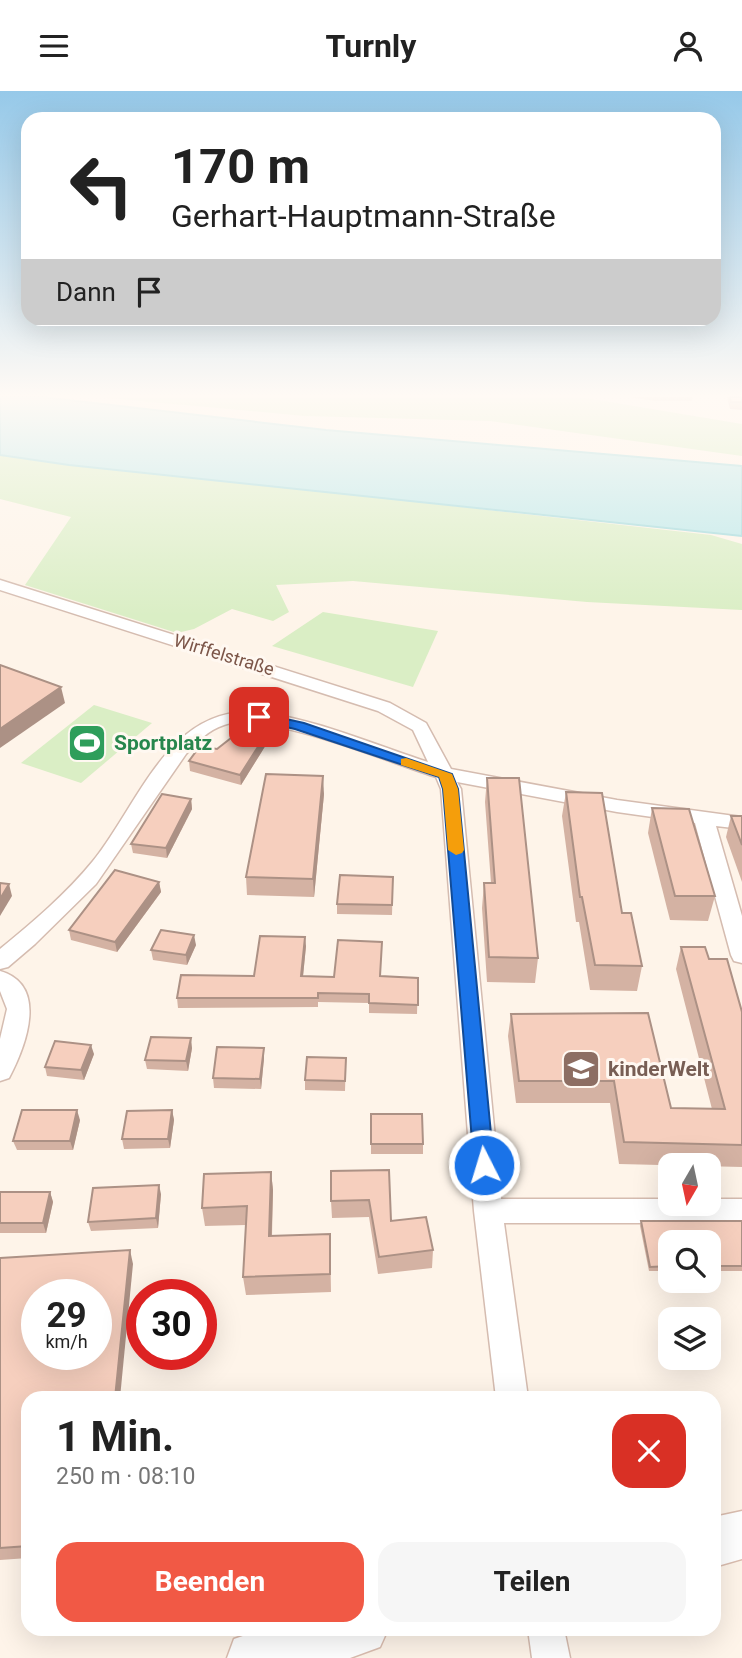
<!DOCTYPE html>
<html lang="de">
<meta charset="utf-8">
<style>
:root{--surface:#fff;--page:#f6f6f6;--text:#222;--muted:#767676;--accent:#f15945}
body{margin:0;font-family:Roboto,sans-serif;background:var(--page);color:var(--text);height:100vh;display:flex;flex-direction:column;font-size:26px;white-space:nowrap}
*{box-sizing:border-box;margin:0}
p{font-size:23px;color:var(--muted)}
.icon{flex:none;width:38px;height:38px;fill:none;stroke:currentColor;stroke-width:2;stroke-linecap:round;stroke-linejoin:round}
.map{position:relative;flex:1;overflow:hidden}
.sheet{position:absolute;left:21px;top:1300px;width:700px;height:245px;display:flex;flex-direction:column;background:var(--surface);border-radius:21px;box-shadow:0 7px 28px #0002}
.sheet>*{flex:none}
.top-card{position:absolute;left:21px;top:21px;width:700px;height:214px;border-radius:21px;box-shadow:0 7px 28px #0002;background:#fff;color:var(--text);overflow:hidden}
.needle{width:46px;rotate:189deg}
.controls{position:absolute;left:658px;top:1062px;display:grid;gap:14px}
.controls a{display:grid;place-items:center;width:63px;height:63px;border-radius:14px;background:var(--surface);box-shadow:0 7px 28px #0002;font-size:35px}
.speed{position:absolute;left:21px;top:1188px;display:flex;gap:14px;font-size:35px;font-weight:700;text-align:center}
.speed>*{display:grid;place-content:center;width:91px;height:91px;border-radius:50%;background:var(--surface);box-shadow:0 7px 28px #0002;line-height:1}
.speed small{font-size:18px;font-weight:400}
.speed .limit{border:10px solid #d22;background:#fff;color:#111}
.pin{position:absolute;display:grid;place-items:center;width:60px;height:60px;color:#fff;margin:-30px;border-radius:14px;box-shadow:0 4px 10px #0006}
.me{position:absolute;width:77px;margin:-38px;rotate:355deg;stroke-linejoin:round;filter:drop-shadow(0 0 5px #0008)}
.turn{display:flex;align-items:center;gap:24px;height:147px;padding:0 35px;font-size:32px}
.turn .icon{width:91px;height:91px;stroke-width:2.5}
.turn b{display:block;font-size:49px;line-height:60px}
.then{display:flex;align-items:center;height:66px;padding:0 35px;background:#0003;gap:14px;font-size:26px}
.round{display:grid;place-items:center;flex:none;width:74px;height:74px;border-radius:21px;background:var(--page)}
.headline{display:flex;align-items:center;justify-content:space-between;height:119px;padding:0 35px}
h1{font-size:42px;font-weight:700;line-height:52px}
.primary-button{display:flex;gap:14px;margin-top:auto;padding:14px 35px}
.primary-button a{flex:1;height:80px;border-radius:21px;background:var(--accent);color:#fff;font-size:28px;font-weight:700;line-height:80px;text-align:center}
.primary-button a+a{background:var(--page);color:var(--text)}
header{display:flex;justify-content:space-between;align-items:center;height:91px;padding:0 35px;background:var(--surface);font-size:32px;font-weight:700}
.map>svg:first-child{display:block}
</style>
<header><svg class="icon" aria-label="menu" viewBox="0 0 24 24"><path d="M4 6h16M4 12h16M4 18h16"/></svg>Turnly<svg class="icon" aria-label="person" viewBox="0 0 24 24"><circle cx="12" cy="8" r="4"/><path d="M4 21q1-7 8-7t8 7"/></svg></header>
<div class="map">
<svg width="742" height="1567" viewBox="0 0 742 1567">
<rect width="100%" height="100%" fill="#fef4e9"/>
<g fill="#daeec5">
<polygon points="97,306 580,306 742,333 742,365 490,330 305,325"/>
<polygon points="0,364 711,444 742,453 742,519 587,511 353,490 276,494 289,521 273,530 232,518 194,538 177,542 25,494 71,426 0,408"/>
<polygon points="323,521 438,540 413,596 272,555"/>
<polygon points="94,614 152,632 81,692 21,672"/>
</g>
<polygon fill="#bbe8ea" stroke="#a0dadd" stroke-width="2" points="0,306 42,306 326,339 742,375 742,445 69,374 0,364"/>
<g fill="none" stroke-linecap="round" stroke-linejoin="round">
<g stroke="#d5bcb0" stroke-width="3">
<g id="street">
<path d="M0,489L390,612L426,632L451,678L617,709L742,726V738L716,735L742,825V872L734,870L731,864L695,732L617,721L457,691L461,698L501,1108H670V1113H709V1108H742V1132H504L528,1307H496L474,1120L441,698L436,686C388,671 268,620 224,634C208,639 197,651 186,663L96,793L35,853L8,876L0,878V858C33,831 66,803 93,770C137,716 167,619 250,621C301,622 378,655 428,671L413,639L378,620L0,499Z"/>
<path d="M0,880C49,894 26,955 9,987L0,990V948L7,918L0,900Z"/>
<polygon points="528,1538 564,1538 570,1567 532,1567"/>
</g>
</g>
<g stroke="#dabdaf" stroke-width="3">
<g id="secondary">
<polygon points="742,1420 742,1468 714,1476 714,1426"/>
<polygon points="263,1538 388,1538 380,1556 350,1567 227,1567 234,1548"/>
</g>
</g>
<use href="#street" fill="#fff" fill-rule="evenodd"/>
<use href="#secondary" fill="#fff" fill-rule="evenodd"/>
</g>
<g fill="#d4b2a3">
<polygon points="629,306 692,306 692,310 655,310"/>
<polygon points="727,306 742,306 742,319 730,318"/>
<polygon points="268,640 269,649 241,694 190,680 189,670 217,658"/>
<polygon points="487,687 538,867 535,892 487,891 482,817 484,792 491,792 485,711"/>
<polygon points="566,701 622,822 642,875 637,900 590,899 579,831 576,831 562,725"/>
<polygon points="324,703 314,806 247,804 246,786"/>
<polygon points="191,708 192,718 167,767 133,762 131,753"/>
<polygon points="652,717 715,805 708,830 670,829 648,742"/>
<polygon points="731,725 742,725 742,791 726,746"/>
<polygon points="393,786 392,824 337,823 337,813"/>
<polygon points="159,791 161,801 117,861 71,849 69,839"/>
<polygon points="382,851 380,886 418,887 417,923 369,922 369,912 318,911 318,916 178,917 177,907 254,885 306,855 303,885 334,886"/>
<polygon points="196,854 187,874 153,869 151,859"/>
<polygon points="681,856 709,868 742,921 742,1076 619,1073 610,1012 516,1012 508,945 511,923 671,1017 712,1018 676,878"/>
<polygon points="192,957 188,980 147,978 145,969"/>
<polygon points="94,963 84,989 47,985 45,976"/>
<polygon points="264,967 261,998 214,997 213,987"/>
<polygon points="346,967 345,1000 305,999 305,989"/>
<polygon points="172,1019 174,1029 170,1057 124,1058 122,1048"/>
<polygon points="371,1023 423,1053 423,1063 371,1063"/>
<polygon points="80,1029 73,1059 17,1059 13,1050"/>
<polygon points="389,1079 391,1130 433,1159 432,1177 378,1183 369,1126 332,1127 331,1110"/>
<polygon points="271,1081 273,1099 272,1145 330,1143 331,1201 246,1204 243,1186 246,1134 205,1135 202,1117"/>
<polygon points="0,1101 50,1101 53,1111 46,1142 0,1142"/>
<polygon points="161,1103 158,1137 91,1140 88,1131"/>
<polygon points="641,1130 742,1130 742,1180 709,1180 709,1152 670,1152 670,1180 649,1180 640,1135"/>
<polygon points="0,1167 133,1173 28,1307 28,1467 0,1469"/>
</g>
<g fill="#ac9185">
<polygon points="61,596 65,612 0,657 0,638"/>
<polygon points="268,640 269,649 241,694 240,684"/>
<polygon points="323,685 324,703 314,806 313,788"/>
<polygon points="191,708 192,718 167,767 166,757"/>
<polygon points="159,791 161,801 117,861 115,851"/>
<polygon points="9,793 12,805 0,825 0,808"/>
<polygon points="194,844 196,854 187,874 186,864"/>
<polygon points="305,846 306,855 302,895 301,885"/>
<polygon points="191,947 192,957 188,980 186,970"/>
<polygon points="91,954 94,963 84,989 81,979"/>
<polygon points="264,957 264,967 261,998 260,988"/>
<polygon points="77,1019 80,1029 73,1059 70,1050"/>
<polygon points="172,1019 174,1029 170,1057 168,1048"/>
<polygon points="271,1081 273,1099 271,1163 269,1145"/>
<polygon points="159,1094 161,1103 158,1137 156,1127"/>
<polygon points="50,1101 53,1111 46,1142 43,1132"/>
<polygon points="130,1159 133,1173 120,1307 115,1307"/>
</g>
<g fill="#f6cfbe" stroke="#ac9185" stroke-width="2" fill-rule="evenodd">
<polygon points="730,306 742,306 742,311 731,311"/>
<polygon points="0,574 61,596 0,638"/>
<polygon points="249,633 268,640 240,684 189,670 200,655 217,658"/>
<polygon points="266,683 323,685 313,788 246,786"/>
<polygon points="487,687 519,687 538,867 489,866 484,792 495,792"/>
<polygon points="566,701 602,702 622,822 631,822 642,875 595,874 582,806 580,806"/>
<polygon points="162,703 191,708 166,757 131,753"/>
<polygon points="652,717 689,718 715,805 675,805"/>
<polygon points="731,725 742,725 742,754"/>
<polygon points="115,779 159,791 115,851 69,839"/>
<polygon points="340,784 393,786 392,814 337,813"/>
<polygon points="0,792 9,793 0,808"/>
<polygon points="161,839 194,844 186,864 151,859"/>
<polygon points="260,845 305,846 301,885 334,886 338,849 382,851 380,885 418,887 418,914 369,912 369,903 318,902 318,907 177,907 181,884 254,885"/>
<polygon points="681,856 705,856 709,868 727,868 742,921 742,1054 624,1051 614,990 519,990 511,923 648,922 671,1017 725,1018"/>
<polygon points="151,946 191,947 186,970 145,969"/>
<polygon points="55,950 91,954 81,979 45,976"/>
<polygon points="217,956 264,957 260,988 213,987"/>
<polygon points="307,966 346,967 345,990 305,989"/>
<polygon points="22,1019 77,1019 70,1050 13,1050"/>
<polygon points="172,1019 168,1048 122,1048 127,1020"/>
<polygon points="371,1023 422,1023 423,1053 371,1053"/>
<polygon points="389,1079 391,1130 426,1126 433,1159 379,1166 369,1109 331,1110 331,1080"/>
<polygon points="271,1081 269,1145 330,1143 330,1183 243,1186 247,1115 202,1117 204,1083"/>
<polygon points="159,1094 156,1127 88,1131 93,1097"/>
<polygon points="0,1101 50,1101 43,1132 0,1132"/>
<polygon points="641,1130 742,1130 742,1175 709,1175 709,1152 670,1152 670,1175 650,1176"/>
<path d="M130,1159L115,1307H28V1455L0,1457V1167ZM37,1204H96V1264H37Z"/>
</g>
<linearGradient id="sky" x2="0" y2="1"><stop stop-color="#96c9e9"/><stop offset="0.58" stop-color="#fffaf5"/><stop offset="1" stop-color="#fffaf5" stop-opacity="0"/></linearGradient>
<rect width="742" height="525" fill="url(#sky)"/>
<polygon fill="#1a73e8" stroke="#114b97" stroke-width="2" points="259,622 304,632 452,683 458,698 494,1074 491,1081 484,1083 477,1081 474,1074 443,698 439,686 295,638 254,629 254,623"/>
<polygon fill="#f59e0b" points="406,667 452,683 458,698 464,759 462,762 456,764 448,759 443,698 439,686 401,674 401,668"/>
<defs>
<g id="stadium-square" transform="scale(2.0125)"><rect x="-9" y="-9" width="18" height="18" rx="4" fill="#2e9e5b" stroke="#fff8f1"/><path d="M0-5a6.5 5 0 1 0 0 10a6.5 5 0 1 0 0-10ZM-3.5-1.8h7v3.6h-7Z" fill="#fff"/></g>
<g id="school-square" transform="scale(2.0125)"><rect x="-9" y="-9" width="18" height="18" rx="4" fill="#8d6e63" stroke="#fff8f1"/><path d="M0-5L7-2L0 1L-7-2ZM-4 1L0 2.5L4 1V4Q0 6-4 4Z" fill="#fff"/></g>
</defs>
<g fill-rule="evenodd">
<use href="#stadium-square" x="87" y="652"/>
<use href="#school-square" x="581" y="978"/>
</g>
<g text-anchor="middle" stroke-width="6" stroke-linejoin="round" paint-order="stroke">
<g font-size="18" fill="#7c5649" stroke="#fff8f1">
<text transform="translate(224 564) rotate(17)" y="6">Wirffelstraße</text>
</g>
<g font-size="21" font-weight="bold" fill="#27864d" stroke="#fff8f1" text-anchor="start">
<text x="114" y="659">Sportplatz</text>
</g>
<g font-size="21" font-weight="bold" fill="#785e54" stroke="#fff8f1" text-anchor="start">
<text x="608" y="985">kinderWelt</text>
</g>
</g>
</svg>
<div class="controls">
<a><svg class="needle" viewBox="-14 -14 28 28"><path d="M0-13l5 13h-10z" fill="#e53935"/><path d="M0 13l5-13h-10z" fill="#767676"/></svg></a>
<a><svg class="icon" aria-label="search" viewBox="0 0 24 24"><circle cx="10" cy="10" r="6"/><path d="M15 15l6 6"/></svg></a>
<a><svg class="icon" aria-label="layers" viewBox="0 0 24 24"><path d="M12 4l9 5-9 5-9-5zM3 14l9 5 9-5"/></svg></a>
</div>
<div class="speed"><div>29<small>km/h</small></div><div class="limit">30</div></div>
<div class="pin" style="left:259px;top:626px;background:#d93025"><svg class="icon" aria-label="arrive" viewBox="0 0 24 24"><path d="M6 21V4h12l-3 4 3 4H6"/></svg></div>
<svg class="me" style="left:484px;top:1074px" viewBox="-20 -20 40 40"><circle r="17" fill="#1a73e8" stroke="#fff" stroke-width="3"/><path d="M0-11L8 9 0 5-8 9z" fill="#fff"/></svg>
<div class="top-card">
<div class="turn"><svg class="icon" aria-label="left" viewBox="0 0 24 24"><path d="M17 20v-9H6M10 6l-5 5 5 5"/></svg><div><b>170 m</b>Gerhart-Hauptmann-Straße</div></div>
<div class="then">Dann<svg class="icon" aria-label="arrive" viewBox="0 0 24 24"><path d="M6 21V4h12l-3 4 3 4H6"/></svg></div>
</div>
<section class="sheet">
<div class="headline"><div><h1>1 Min.</h1><p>250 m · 08:10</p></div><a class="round" style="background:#d93025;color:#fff"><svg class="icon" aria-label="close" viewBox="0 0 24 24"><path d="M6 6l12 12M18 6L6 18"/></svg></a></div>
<div class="primary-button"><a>Beenden</a><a>Teilen</a></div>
</section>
</div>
